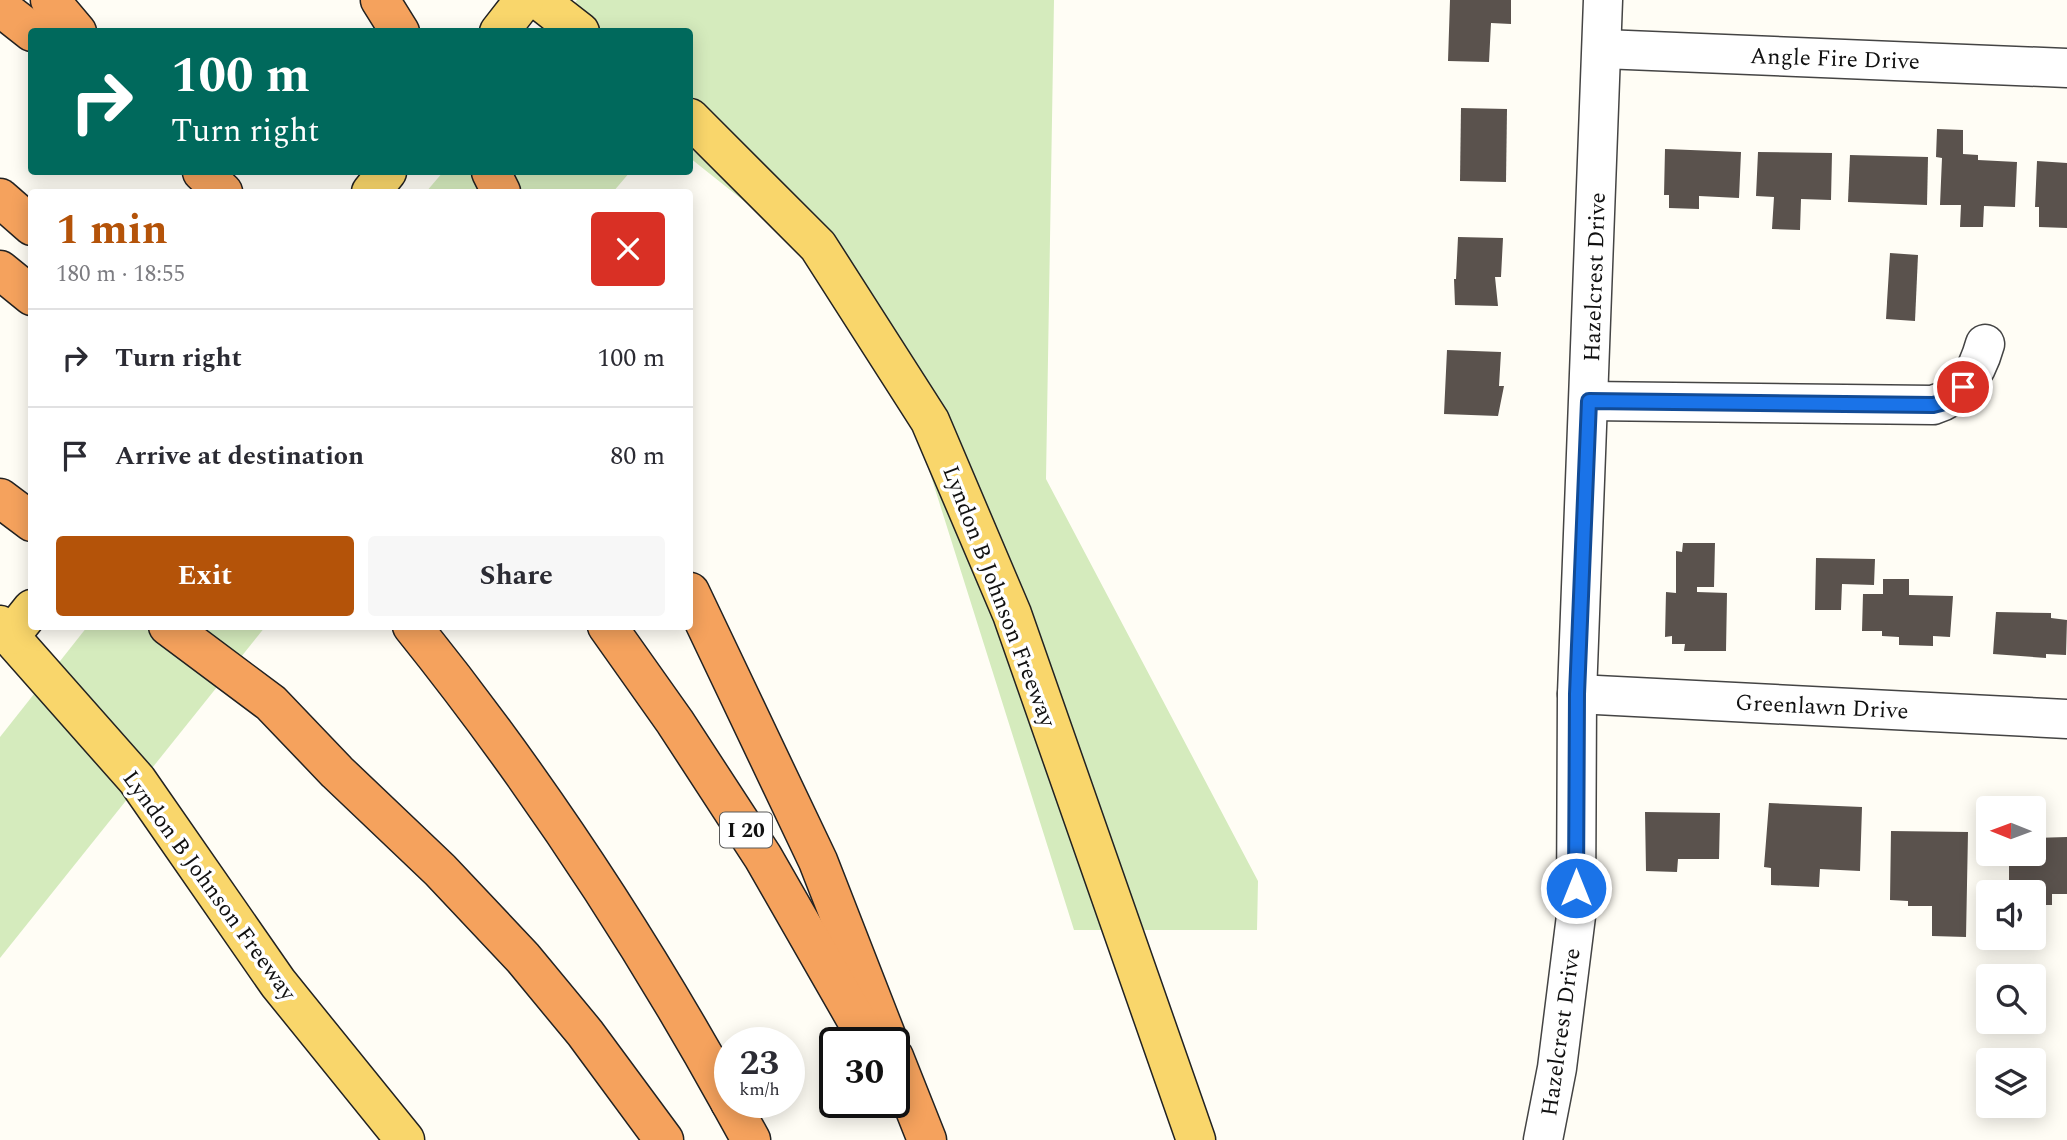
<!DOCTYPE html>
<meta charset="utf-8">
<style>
:root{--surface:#fff;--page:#f7f7f7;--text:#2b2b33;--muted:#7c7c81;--line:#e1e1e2;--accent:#b45309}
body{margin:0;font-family:Spectral,serif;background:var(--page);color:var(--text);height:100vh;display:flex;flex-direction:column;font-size:26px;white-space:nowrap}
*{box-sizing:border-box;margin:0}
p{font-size:23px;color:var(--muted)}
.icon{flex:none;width:38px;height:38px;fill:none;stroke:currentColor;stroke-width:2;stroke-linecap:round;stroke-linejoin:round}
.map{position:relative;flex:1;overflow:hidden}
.panel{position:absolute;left:28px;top:189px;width:665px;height:441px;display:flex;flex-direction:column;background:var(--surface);border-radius:7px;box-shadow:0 4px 18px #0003}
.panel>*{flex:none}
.hud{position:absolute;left:28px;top:28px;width:665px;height:147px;border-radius:7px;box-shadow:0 4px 18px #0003;background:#00695c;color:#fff;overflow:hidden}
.needle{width:46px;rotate:271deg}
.controls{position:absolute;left:1976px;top:796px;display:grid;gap:14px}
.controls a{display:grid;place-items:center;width:70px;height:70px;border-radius:7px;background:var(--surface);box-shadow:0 4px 18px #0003;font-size:35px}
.speed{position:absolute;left:714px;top:1027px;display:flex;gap:14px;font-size:35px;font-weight:700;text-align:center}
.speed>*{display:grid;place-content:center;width:91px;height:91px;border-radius:50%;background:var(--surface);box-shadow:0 4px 18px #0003;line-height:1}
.speed small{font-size:18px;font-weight:400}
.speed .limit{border:4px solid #111;border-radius:10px;background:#fff;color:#111}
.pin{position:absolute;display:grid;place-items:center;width:60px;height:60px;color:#fff;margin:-30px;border:4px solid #fff;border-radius:50%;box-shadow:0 2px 7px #0007}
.me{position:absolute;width:77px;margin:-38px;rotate:0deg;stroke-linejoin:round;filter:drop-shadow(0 0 5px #0008)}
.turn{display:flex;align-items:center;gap:24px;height:147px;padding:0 28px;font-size:32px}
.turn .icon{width:91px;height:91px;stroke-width:2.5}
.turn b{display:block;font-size:49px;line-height:60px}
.round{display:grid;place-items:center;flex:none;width:74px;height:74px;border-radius:7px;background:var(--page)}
.headline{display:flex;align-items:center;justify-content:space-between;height:119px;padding:0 28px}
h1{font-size:42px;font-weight:700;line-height:52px;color:var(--accent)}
.cta{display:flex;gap:14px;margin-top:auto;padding:14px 28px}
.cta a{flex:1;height:80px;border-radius:7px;background:var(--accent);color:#fff;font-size:28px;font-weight:700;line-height:80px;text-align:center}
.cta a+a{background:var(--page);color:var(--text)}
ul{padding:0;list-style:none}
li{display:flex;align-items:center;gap:21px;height:98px;padding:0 28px;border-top:2px solid var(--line)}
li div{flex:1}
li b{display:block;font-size:26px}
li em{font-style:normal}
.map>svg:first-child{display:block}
</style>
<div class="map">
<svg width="2067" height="1140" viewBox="0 0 2067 1140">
<rect width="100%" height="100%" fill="#fffdf5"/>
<g fill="#d5ebbd">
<polygon points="577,0 1054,0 1046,479 1258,881 1257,930 1074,930 878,308 690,158 690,32 552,32"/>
<polygon points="443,172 630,172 613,192 426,192"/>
<polygon points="87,627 265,627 0,958 0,737"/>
</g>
<g fill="#5a524d">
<polygon points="1450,0 1511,0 1511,24 1491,23 1489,62 1448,61"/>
<polygon points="1461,108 1507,109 1506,182 1460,181"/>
<polygon points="1937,129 1963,130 1963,154 1978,155 1978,160 2017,162 2015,207 1984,206 1983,227 1960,227 1961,205 1940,205 1942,158 1936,157"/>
<polygon points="1665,149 1741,152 1739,198 1699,196 1699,209 1669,208 1669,195 1664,195"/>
<polygon points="1758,152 1832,153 1831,200 1801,199 1800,230 1772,229 1774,197 1756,196"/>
<polygon points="1850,155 1928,157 1927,205 1848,202"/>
<polygon points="2037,161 2067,163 2067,228 2039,227 2039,207 2035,207"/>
<polygon points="1458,237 1503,238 1501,277 1495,277 1498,306 1455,305 1454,279 1456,279"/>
<polygon points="1890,253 1918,255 1915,321 1886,319"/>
<polygon points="1447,350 1501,352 1499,386 1504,386 1498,416 1444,414"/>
<polygon points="1683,543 1715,543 1714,587 1697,587 1697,592 1727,593 1726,651 1684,651 1685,644 1672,644 1672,636 1665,637 1666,592 1676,593 1676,551 1682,552"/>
<polygon points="1816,558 1875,559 1874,585 1842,584 1841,610 1815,610"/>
<polygon points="1883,579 1909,579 1909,595 1953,596 1950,637 1933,636 1933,646 1899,645 1899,637 1882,636 1882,631 1862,631 1863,594 1883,594"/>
<polygon points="1996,612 2051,613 2051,618 2067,620 2066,655 2046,654 2046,658 1993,654"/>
<polygon points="1769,803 1862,807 1860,871 1820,869 1819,887 1771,885 1771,868 1764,867"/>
<polygon points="1645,812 1720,813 1719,859 1678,859 1677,872 1646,871"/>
<polygon points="1891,831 1968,832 1966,937 1932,936 1932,906 1908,906 1908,901 1890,900"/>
<polygon points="2067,837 2067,894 2052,894 2052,905 2036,905 2036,888 2009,888 2009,854 2034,854 2034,838"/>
</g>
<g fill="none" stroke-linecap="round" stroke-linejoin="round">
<g stroke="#444" stroke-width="41">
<g id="minor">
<polyline points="1603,49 2067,68"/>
<path d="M1589,401L1933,405C1963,396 1977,373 1985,344"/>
<polyline points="1577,694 2067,719"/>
<polyline points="1543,1140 1557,1068 1576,916 1577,694 1603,0"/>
</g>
</g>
<g stroke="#222" stroke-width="41">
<g id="major">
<polyline points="539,0 580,32"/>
<polyline points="499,32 524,0"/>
<polyline points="690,118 818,246 930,421 1012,614 1196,1140"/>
<polyline points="371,192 387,172"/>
<polyline points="0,625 137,780 278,983 405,1140"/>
<polyline points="11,635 32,609"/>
</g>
</g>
<g stroke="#222" stroke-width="41">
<g id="highway">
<polyline points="50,0 77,32"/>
<polyline points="380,0 400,32"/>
<polyline points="0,7 32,32"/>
<polyline points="202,172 223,192"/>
<polyline points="491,172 501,192"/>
<polyline points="0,198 32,226"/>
<polyline points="0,270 32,296"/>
<polyline points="0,498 32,522"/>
<polyline points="690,592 818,861 889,1043"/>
<polyline points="168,626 271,703 337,772 440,870 523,958 585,1033 664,1140"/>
<path d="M412,626C531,774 638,936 730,1102"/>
<polyline points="607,626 675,722 763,857 865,1035"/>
<polyline points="894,1057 927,1140"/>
<polyline points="730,1102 751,1140"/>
</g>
</g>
<use href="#minor" stroke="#fff" stroke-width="38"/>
<use href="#major" stroke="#f9d66b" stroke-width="38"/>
<use href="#highway" stroke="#f5a25d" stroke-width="38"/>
</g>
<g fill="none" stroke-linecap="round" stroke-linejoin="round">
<g stroke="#114b97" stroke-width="18">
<polyline id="route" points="1576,888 1577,694 1589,401 1933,405 1945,402 1963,387"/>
</g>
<use href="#route" stroke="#1a73e8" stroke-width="12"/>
</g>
<g text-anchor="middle" stroke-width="7" stroke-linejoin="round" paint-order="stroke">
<rect fill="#fff" stroke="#585858" stroke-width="2" x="720" y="812.5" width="52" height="35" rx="5"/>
<g font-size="21" font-weight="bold" fill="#111">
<text x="746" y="837">I 20</text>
</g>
<g font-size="23" fill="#111" stroke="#fff">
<text transform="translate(1835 58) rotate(2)" y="8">Angle Fire Drive</text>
<text transform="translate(1594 277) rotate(-88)" y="8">Hazelcrest Drive</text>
<text transform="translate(1000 596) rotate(69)" y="8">Lyndon B Johnson Freeway</text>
<text transform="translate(1822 706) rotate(3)" y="8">Greenlawn Drive</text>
<text transform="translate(210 885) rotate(54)" y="8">Lyndon B Johnson Freeway</text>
<text transform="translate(1560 1032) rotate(-82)" y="8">Hazelcrest Drive</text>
</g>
</g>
</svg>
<div class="controls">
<a><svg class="needle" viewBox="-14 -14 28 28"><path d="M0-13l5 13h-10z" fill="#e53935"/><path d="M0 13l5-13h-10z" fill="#7c7c81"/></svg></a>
<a><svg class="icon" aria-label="sound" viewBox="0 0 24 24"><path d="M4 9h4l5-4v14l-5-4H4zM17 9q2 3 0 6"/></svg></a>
<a><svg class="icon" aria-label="search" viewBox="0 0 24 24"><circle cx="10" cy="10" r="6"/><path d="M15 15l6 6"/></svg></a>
<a><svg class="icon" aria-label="layers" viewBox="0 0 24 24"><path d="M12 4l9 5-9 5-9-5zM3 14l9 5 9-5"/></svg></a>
</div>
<div class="speed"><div>23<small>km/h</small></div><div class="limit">30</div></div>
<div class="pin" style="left:1963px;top:387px;background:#d93025"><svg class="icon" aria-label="arrive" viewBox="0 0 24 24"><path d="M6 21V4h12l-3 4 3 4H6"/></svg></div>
<svg class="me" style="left:1576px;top:888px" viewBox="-20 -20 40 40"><circle r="17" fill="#1a73e8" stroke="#fff" stroke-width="3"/><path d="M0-11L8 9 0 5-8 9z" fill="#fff"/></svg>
<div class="hud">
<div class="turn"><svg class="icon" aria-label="right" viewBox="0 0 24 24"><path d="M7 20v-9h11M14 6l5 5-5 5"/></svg><div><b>100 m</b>Turn right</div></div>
</div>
<section class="panel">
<div class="headline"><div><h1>1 min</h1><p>180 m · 18:55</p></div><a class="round" style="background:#d93025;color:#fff"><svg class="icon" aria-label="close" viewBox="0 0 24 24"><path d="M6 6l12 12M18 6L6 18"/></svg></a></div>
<ul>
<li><svg class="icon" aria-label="right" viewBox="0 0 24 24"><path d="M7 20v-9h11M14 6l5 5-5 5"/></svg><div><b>Turn right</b></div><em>100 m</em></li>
<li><svg class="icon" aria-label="arrive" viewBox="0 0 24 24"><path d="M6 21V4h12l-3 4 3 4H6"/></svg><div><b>Arrive at destination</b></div><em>80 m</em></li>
</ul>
<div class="cta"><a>Exit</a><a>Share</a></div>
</section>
</div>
